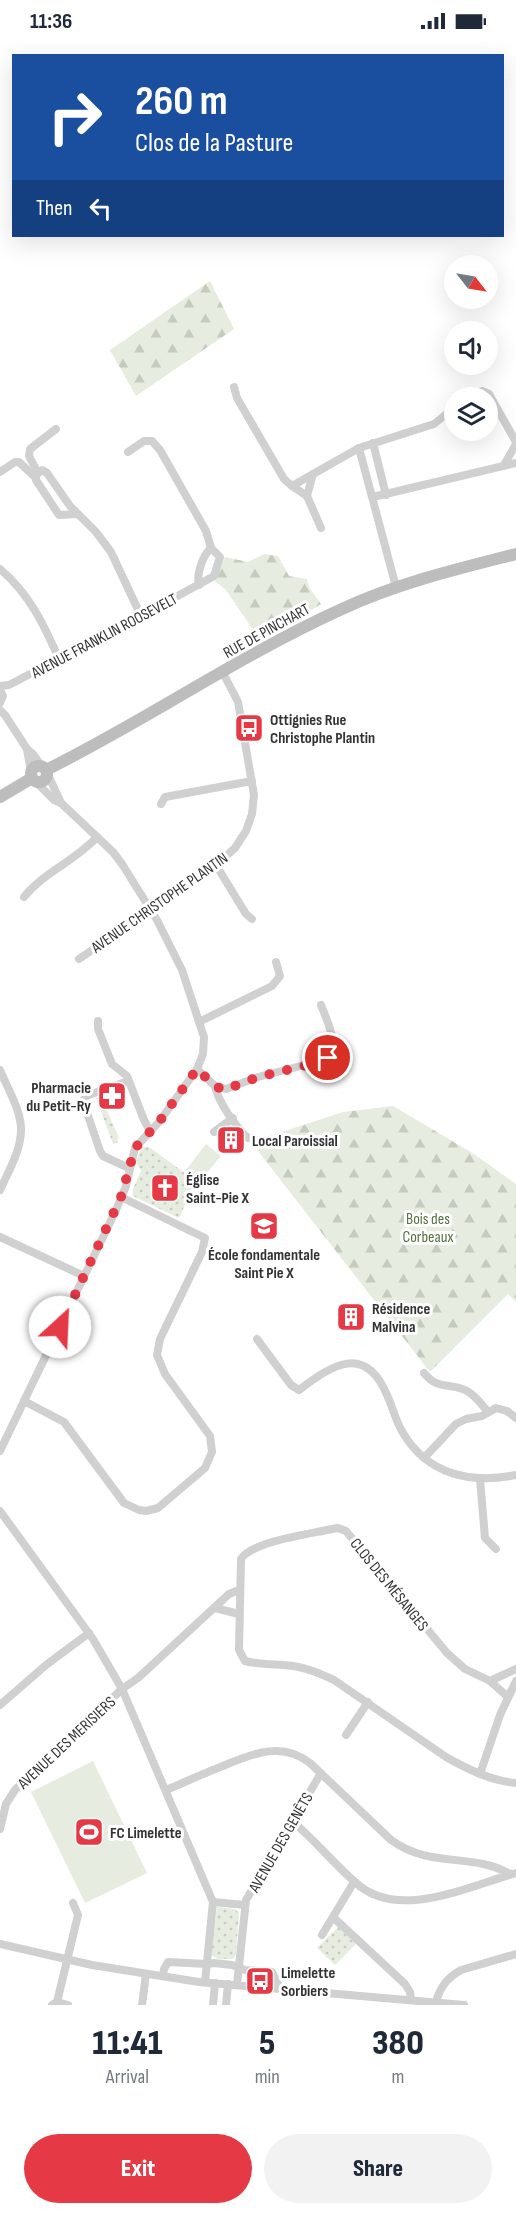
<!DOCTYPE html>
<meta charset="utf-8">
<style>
:root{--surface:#fff;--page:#f2f2f3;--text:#1f2937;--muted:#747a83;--accent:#e63946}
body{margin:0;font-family:"Sofia Sans Condensed",sans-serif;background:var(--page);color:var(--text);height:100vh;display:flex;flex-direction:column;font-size:22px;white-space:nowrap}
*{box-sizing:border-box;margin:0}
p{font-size:20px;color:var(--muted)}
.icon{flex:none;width:33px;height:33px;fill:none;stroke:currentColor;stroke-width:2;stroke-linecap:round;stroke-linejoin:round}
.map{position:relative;height:1963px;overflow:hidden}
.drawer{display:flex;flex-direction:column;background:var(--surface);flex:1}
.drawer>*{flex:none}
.banner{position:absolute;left:12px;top:12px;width:492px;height:183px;border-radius:0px;box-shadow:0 6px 24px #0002;background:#1a4fa0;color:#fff;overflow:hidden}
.needle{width:39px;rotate:121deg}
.buttons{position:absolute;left:444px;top:213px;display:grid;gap:12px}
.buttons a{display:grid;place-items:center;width:54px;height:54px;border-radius:50%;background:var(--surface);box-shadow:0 6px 24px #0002;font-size:30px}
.pin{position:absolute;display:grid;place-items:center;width:51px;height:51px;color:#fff;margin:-26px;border:3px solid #fff;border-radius:50%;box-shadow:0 2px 6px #0007}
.me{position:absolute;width:66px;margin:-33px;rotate:25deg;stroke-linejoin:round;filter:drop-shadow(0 0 4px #0008)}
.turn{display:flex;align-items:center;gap:21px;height:126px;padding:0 24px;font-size:27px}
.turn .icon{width:78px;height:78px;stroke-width:2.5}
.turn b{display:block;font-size:42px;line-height:51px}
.then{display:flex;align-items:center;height:57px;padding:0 24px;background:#0003;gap:12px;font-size:22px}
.eta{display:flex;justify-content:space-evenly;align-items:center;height:102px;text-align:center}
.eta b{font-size:36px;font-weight:800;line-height:42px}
.cta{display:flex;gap:12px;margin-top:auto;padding:12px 24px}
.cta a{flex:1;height:69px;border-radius:36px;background:var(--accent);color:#fff;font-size:24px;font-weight:800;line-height:69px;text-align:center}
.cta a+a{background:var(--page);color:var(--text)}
.status{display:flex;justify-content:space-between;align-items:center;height:42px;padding:0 30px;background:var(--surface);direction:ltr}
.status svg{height:16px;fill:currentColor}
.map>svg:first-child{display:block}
</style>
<div class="status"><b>11:36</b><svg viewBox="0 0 49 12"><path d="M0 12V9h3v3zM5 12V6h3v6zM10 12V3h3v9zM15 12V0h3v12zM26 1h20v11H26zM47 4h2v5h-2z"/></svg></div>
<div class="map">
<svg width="516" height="1963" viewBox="0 0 516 1963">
<defs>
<pattern id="forest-firs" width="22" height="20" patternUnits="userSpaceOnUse" patternTransform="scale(1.5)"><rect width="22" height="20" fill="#e6ecdf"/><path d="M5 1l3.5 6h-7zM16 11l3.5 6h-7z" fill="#c6cbc0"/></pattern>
<pattern id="park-dots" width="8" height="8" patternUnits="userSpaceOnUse" patternTransform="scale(1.5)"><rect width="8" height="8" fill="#e6ecdf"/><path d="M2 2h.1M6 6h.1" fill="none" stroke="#c6cbc0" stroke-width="1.8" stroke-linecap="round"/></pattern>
</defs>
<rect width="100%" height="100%" fill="#fff"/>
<g fill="#e6ecdf">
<polygon points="206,1102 221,1114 201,1138 186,1128"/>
<polygon points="93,1719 147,1831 85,1861 31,1750"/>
</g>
<g fill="url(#forest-firs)">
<polygon points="210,239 234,287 136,354 110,308"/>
<path d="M264,512L278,514L289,534L307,537L309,545L321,562C298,576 275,591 249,598L253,588L226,548L215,539L225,515L248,520Z"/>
<polygon points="393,1064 474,1112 516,1142 516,1260 508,1252 430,1330 251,1100 343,1070"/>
</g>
<g fill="url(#park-dots)">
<polygon points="101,1055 119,1096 117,1097 118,1100 113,1102 96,1056"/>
<polygon points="142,1104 149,1105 193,1137 190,1152 179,1176 133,1154 133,1147 141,1129 136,1119"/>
<polygon points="217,1865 235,1867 239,1871 236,1912 233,1917 218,1917 211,1913"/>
<polygon points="338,1885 356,1902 335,1923 317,1906"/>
</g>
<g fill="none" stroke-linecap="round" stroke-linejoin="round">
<g stroke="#d0d0d0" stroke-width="8">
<polyline points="234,345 237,356 284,437 292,444 359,406 434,382 454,366"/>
<polyline points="468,356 482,349 489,352 516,400"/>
<polyline points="373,401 386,453"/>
<polyline points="359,406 396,545"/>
<polyline points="504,423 516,402"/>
<polyline points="0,430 15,420 19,420 35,435"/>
<polyline points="38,431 29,414 30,407 56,387"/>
<polyline points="292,444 307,454 321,486"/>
<polyline points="307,454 313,432"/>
<polyline points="373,455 516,421"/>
<polyline points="77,472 59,473 36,438 36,433 42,428 47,431 70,464 96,490 111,510 141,574"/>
<path d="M0,527C29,551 44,583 59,617"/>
<path d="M199,543C196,532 203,513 211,506"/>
<polyline points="0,644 9,643 72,610 83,606 214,534 220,515 211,506 206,489 160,408 152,399 144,399 128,410"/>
<polyline points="0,647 3,654 0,661"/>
<polyline points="0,668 5,673 27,707 31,730"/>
<polyline points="27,707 33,712 41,723"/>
<polyline points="36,740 54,758 61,761"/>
<polyline points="161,762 165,755 252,739"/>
<polyline points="216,823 246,872 252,877"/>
<path d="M24,855C44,830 75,819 97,795"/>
<polyline points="79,917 216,823 235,806 246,789 252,772 254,753 238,660 223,631"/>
<polyline points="98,979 98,987 112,1022 127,1034 144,1078 150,1089"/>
<polyline points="199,980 272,944 280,934 276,920"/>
<path d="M197,1027L215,1044L226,1047L258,1035L324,1018C342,1007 327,979 321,963"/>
<path d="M0,1028C7,1045 20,1067 21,1085C22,1107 9,1128 0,1148"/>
<polyline points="128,1039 86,1054 83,1059 100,1109 103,1114 129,1126"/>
<path d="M215,1044C218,1060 236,1085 248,1096"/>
<polyline points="214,1090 233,1076"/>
<polyline points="0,1195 84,1234"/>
<path d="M257,1297L291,1343L299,1348C332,1323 365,1301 387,1353C393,1366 396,1380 403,1391C428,1433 471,1442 516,1433"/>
<path d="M424,1331C438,1349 451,1340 467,1349C476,1354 482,1363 488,1370"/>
<polyline points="24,1359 64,1380 124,1461 139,1468 146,1469 158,1466 205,1426 212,1410 210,1394 165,1332 157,1313 160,1297 202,1210 205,1196 121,1155"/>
<polyline points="0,1409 116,1168 126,1144 135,1106 159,1080 197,1027 203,1012 204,995 182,928 157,878 122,822 113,810 61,761 48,733"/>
<polyline points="424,1416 456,1382 466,1377 482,1374 496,1366 507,1369 516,1376"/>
<polyline points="480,1437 485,1496 496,1507"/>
<polyline points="0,1469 93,1597 122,1647 213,1860 205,1940"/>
<polyline points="215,1566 239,1572"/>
<polyline points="490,1639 516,1627"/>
<path d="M508,1655L490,1639L465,1627L447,1611L346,1489L338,1486L332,1487C310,1492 253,1499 241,1517L239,1608L245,1619C261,1623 277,1622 293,1624C308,1626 321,1632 334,1638L446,1715C467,1727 491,1739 516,1741"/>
<polyline points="0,1663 46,1623 89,1591"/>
<polyline points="346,1693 368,1660"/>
<polyline points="480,1732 500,1673 516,1639"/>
<path d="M166,1748C183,1741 200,1733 218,1726C248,1714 280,1697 310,1721L391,1798C431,1827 472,1810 510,1832"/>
<path d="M292,1779C315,1798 333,1821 355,1840C397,1880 469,1844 516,1831"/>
<polyline points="0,1787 6,1762 15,1748 122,1647 138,1636 229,1552 239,1548"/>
<polyline points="213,1860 245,1863"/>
<polyline points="334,1876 405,1942 410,1950 411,1958"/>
<polyline points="322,1893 354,1840"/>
<polyline points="0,1902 92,1923 199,1940 464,1963"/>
<polyline points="163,1934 164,1927 168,1920 207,1922 214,1921 232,1923 245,1928 272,1930 280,1946"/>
<polyline points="237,1943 246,1858 321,1731"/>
<polyline points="57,1960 68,1963"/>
<path d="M436,1960C440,1945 447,1936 461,1928L516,1912"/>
<polyline points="52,1963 57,1960 78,1873 73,1861"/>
<polyline points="142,1963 146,1932"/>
<polyline points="213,1963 215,1941"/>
<polyline points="226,1963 228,1942"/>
</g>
<g stroke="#bdbdbd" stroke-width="12">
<circle cx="39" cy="732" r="8"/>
<path d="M46,728C147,678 240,613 342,567C398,541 457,527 516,512"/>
<polyline points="0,755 32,736"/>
</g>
</g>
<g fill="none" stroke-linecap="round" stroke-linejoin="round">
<polyline stroke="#e63946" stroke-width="10" stroke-dasharray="0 18" points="60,1285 121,1155 135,1106 159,1080 197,1027 215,1044 224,1048 258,1035 320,1020 328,1016"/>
</g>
<defs>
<g id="bus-square" transform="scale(1.5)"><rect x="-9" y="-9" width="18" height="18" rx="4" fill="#e63946" stroke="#fff"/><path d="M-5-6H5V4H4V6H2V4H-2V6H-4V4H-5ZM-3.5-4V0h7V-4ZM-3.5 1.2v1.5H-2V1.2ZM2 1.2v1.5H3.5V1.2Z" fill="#fff"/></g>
<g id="pharmacy-square" transform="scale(1.5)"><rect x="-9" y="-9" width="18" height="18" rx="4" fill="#e63946" stroke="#fff"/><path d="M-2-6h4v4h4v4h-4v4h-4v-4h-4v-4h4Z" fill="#fff"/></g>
<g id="building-square" transform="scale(1.5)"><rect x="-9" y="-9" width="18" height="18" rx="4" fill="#e63946" stroke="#fff"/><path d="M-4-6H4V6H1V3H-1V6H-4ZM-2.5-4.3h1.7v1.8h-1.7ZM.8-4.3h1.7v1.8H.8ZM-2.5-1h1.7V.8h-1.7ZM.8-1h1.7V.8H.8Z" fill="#fff"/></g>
<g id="church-square" transform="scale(1.5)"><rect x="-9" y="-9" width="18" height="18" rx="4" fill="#e63946" stroke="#fff"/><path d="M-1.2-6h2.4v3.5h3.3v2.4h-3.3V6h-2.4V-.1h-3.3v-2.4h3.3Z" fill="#fff"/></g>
<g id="school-square" transform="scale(1.5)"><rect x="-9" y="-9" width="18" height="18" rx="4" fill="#e63946" stroke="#fff"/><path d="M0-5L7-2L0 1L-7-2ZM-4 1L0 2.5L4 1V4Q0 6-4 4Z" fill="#fff"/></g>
<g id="stadium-square" transform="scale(1.5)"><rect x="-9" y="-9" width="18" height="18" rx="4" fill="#e63946" stroke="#fff"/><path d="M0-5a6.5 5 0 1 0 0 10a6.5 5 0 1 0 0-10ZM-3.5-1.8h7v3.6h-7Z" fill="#fff"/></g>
</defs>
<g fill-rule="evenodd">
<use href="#bus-square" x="249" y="686"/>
<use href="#pharmacy-square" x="112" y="1054"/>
<use href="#building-square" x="231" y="1098"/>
<use href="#church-square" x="165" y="1146"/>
<use href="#school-square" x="264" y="1184"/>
<use href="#building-square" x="351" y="1275"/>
<use href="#stadium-square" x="89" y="1790"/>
<use href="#bus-square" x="260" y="1939"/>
</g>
<g text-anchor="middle" stroke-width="6" stroke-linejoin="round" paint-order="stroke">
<g font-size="16" fill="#333" stroke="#fff">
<text transform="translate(266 588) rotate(-29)" y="6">RUE DE PINCHART</text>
<text transform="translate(104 593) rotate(-28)" y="6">AVENUE FRANKLIN ROOSEVELT</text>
<text transform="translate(159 860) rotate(-35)" y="6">AVENUE CHRISTOPHE PLANTIN</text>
<text transform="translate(390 1542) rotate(51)" y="6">CLOS DES MÉSANGES</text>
<text transform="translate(66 1700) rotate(-43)" y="6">AVENUE DES MERISIERS</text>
<text transform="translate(280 1800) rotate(-60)" y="6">AVENUE DES GENÊTS</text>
</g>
<g font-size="16" font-weight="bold" fill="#333" stroke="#fff" text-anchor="start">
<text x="270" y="683">Ottignies Rue<tspan x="270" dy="18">Christophe Plantin</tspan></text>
<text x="91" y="1051" text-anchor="end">Pharmacie<tspan x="91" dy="18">du Petit-Ry</tspan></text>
<text x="252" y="1104">Local Paroissial</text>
<text x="186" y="1143">Église<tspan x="186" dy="18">Saint-Pie X</tspan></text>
<text x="264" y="1218" text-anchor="middle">École fondamentale<tspan x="264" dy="18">Saint Pie X</tspan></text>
<text x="372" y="1272">Résidence<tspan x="372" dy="18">Malvina</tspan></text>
<text x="110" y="1796">FC Limelette</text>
<text x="281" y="1936">Limelette<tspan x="281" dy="18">Sorbiers</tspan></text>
</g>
<g font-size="16" fill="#56703f" stroke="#fff">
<text x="428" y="1182">Bois des<tspan x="428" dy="18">Corbeaux</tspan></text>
</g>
</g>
</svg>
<div class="buttons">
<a><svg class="needle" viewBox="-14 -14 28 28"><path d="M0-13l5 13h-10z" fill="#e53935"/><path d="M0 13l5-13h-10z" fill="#747a83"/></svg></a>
<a><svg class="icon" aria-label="sound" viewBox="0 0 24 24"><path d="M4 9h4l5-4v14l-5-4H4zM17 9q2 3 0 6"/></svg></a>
<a><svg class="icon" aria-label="layers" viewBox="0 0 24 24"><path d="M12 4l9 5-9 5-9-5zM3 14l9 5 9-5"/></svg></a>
</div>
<div class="pin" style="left:328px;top:1016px;background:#d93025"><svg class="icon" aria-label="arrive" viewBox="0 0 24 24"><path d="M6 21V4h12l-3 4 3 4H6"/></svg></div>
<svg class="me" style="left:60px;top:1285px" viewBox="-20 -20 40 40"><circle r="19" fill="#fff"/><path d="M0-13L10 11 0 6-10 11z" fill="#e63946"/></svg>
<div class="banner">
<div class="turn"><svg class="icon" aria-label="right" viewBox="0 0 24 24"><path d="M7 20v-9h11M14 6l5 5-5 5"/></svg><div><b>260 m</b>Clos de la Pasture</div></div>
<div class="then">Then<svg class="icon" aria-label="left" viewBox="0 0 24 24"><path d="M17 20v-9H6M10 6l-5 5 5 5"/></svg></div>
</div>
</div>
<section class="drawer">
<div class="eta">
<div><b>11:41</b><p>Arrival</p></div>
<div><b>5</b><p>min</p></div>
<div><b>380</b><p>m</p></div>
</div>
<div class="cta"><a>Exit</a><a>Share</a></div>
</section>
